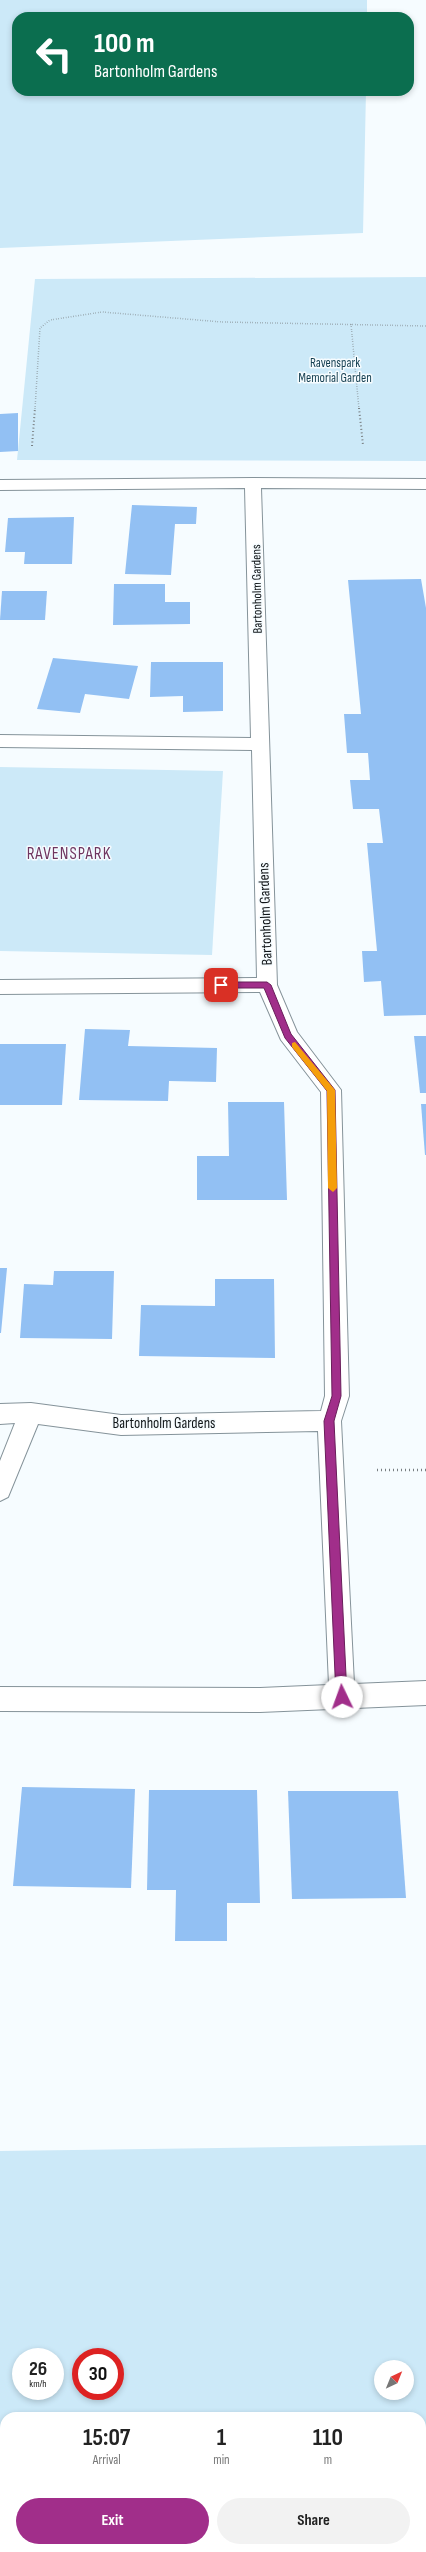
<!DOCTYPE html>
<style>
:root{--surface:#fff;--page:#f2f2f2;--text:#222;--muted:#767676;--accent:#a12e8a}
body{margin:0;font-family:"Sofia Sans Condensed",sans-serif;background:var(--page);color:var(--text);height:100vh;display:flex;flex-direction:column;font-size:15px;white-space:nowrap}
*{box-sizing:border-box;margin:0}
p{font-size:13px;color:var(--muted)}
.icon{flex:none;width:22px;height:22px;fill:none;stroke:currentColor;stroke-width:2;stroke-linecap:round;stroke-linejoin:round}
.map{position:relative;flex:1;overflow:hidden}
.sheet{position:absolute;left:0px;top:2412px;width:426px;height:140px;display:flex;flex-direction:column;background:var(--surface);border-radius:16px 16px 0 0;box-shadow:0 2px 6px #0003}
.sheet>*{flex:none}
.guide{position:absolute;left:12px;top:12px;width:402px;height:84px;border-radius:16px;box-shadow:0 2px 6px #0003;background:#0b6e4f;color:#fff;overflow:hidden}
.needle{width:26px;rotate:43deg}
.tools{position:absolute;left:374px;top:2360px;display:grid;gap:8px}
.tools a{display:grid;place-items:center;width:40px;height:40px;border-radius:50%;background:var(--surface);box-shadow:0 2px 6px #0003;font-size:20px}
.speed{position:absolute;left:12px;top:2348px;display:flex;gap:8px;font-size:20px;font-weight:700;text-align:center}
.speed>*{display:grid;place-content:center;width:52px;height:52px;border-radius:50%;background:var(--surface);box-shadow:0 2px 6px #0003;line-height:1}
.speed small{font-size:10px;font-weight:400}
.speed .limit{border:6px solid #d22;background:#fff;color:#111}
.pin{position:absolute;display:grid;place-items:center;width:34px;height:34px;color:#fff;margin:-17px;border-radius:8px;box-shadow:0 2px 6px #0006}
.me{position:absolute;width:44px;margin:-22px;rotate:357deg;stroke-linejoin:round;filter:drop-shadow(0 0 3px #0008)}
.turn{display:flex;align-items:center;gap:14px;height:84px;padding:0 16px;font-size:18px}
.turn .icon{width:52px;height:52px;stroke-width:2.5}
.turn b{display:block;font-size:28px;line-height:34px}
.eta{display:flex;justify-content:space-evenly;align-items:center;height:68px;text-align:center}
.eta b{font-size:24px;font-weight:700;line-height:28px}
.action{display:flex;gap:8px;margin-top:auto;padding:8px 16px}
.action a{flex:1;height:46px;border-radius:24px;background:var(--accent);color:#fff;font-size:16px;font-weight:700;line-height:46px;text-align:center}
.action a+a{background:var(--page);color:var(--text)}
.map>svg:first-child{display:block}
</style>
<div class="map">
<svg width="426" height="2552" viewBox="0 0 426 2552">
<rect width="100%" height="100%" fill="#f6fcff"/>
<g fill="#cce9f8" fill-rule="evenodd">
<polygon points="0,0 367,0 367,17 17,17 17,91 366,91 363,233 0,248"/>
<polygon points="426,277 426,461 17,460 35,279"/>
<polygon points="0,767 223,771 212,955 0,951"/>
<path d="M426,2145V2552H0V2151ZM21,2357H55V2391H21ZM81,2357H115V2391H81ZM381,2367H407V2393H381ZM5,2417H421V2547H5Z"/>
</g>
<g fill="#92c0f3">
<polygon points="18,413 18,451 0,452 0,414"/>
<polygon points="132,505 197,507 196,524 175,524 171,575 125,574"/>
<polygon points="74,517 72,564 24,564 25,552 5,552 8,518"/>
<polygon points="421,579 426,608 426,1015 384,1016 381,981 364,982 362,951 377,951 367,843 383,843 379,809 353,809 350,780 370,780 368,753 347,753 344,714 361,714 348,580"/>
<polygon points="114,584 165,584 165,602 190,602 190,624 113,625"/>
<polygon points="2,591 47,591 45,620 0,620"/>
<polygon points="53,658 138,666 129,699 85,694 80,713 37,709"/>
<polygon points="151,662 223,662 223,711 183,712 183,696 150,697"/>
<polygon points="85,1029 130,1030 128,1046 217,1048 216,1082 169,1081 168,1101 79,1100"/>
<polygon points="414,1036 426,1036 426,1093 420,1093"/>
<polygon points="0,1044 66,1044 62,1105 0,1105"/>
<polygon points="228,1102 284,1102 287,1200 197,1200 197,1156 229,1156"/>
<polygon points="421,1104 426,1104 426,1155 425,1155"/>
<polygon points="0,1268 7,1268 1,1333 0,1333"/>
<polygon points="54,1271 114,1271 112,1339 20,1338 24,1284 53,1285"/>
<polygon points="215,1279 274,1279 275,1358 139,1356 141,1305 215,1306"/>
<polygon points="22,1787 135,1789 131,1888 13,1886"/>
<polygon points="149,1790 257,1790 260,1903 227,1903 227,1941 175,1941 176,1890 147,1890"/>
<polygon points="288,1791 398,1791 406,1898 292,1899"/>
</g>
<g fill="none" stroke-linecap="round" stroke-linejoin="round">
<g stroke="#85939a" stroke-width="2">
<polygon id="minor" points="253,478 426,479 426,489 261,488 277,985 297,1032 341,1090 349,1396 341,1421 354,1684 426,1681 426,1705 260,1712 0,1711 0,1687 260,1688 329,1685 318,1431 121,1435 38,1424 8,1497 0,1501 0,1461 15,1423 0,1424 0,1404 31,1403 121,1415 321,1411 325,1396 321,1092 281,1040 260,992 0,994 0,980 257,978 252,750 0,747 0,735 251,738 245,488 0,490 0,480"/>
</g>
<g stroke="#787e81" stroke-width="1.5" stroke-dasharray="0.5 2" stroke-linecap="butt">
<polyline points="351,324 359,409"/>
<polyline points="35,409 40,328 50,320 102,312 222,322 426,326"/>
</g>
<g stroke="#787e81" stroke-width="2" stroke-dasharray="1 2.5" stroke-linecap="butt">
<polyline points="359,408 363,445"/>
<polyline points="32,446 35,408"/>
</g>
<polyline stroke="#787e81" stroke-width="2.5" stroke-dasharray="1 3" stroke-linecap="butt" points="377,1470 426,1470"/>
<use href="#minor" fill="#fff" fill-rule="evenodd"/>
</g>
<polygon fill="#a12e8a" stroke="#691e5a" points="267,982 271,985 291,1034 335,1090 341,1396 334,1421 347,1697 342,1702 336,1697 324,1421 332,1396 327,1091 285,1038 264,988 221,988 217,985 221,982"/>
<polygon fill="#f59e0b" points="295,1042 335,1090 337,1188 333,1192 328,1188 327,1091 292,1047 292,1043"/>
<g text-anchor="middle" stroke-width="3" stroke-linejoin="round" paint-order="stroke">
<g font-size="13" fill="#143f51" stroke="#f6fcff">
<text x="335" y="367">Ravenspark<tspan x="335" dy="15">Memorial Garden</tspan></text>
</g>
<g font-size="13" fill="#0f1417" stroke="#f6fcff">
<text transform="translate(256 589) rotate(-91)" y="5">Bartonholm Gardens</text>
</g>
<g font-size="15" fill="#0f1417" stroke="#f6fcff">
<text transform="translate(265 914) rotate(-92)" y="5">Bartonholm Gardens</text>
<text x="164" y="1428">Bartonholm Gardens</text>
</g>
<g font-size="17" letter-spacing="1" fill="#6e3560" stroke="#f6fcff">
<text x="69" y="859">RAVENSPARK</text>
</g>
</g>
</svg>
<div class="tools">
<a><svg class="needle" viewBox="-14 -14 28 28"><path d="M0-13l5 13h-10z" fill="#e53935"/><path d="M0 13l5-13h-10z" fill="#767676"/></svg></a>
</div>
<div class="speed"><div>26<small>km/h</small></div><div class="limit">30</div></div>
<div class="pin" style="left:221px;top:985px;background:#d93025"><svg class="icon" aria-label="arrive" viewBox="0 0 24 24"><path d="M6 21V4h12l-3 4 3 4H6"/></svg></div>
<svg class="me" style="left:342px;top:1697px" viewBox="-20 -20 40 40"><circle r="19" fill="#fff"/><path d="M0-13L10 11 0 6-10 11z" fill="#a12e8a"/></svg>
<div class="guide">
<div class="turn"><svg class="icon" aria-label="left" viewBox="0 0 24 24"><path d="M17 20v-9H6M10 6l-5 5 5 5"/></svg><div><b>100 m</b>Bartonholm Gardens</div></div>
</div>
<section class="sheet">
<div class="eta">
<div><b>15:07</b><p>Arrival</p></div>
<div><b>1</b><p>min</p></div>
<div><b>110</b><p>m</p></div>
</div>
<div class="action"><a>Exit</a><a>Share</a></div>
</section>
</div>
